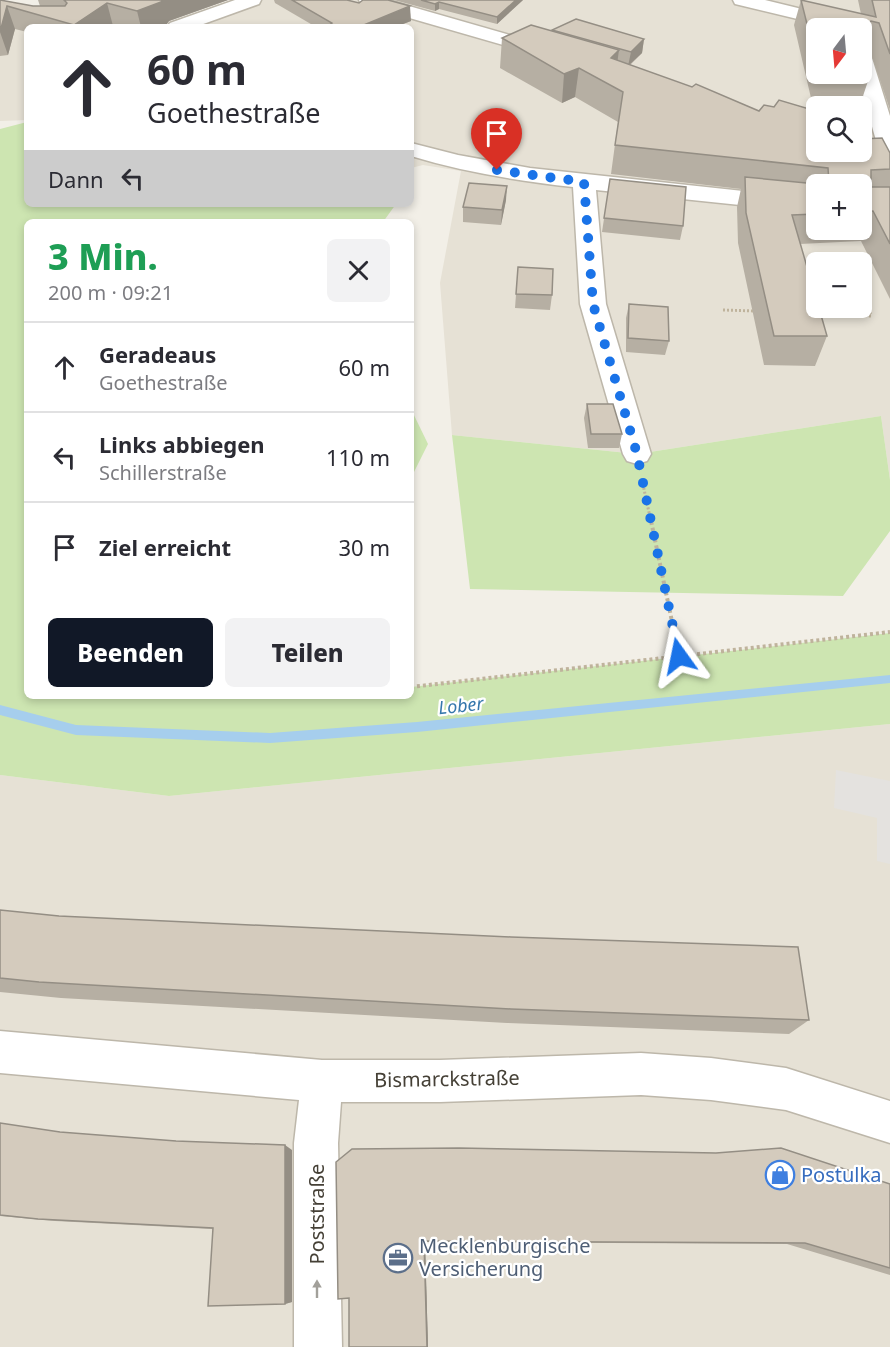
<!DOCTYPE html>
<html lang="de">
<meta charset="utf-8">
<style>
:root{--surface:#fff;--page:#f2f2f3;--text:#2b2b33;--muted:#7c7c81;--line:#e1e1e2;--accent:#111827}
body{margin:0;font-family:"Noto Sans",sans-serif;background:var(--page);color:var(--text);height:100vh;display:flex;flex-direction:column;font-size:22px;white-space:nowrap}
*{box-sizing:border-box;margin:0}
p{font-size:20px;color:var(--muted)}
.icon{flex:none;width:33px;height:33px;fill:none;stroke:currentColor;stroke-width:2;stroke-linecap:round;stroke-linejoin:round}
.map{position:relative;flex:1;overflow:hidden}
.drawer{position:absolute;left:24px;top:219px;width:390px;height:480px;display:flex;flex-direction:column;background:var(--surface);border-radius:9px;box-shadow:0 3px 9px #0003}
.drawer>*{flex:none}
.top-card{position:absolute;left:24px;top:24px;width:390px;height:183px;border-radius:9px;box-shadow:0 3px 9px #0003;background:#fff;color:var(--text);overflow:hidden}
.needle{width:39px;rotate:196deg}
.controls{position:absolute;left:806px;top:18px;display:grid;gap:12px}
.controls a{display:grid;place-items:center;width:66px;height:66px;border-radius:9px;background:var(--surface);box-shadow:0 3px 9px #0003;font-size:30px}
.pin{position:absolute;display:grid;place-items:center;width:51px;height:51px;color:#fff;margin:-62px -26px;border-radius:50% 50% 50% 0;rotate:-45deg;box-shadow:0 0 6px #0007}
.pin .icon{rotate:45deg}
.me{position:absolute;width:66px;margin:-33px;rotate:348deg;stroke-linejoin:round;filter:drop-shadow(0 0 4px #0008)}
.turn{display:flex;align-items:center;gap:21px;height:126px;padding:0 24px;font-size:27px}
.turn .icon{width:78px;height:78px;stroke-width:2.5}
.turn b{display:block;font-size:42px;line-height:51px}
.then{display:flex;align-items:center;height:57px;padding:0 24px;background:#0003;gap:12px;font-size:22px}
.round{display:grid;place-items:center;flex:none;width:63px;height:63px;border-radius:9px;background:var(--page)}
.headline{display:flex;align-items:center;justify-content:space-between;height:102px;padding:0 24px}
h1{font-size:36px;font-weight:800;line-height:45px;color:#1e9e55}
.primary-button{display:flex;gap:12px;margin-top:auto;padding:12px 24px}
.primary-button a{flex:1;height:69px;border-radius:9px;background:var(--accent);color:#fff;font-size:24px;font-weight:800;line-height:69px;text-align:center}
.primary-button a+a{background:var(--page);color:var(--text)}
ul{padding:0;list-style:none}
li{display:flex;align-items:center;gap:18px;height:90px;padding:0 24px;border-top:2px solid var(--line)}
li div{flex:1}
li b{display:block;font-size:22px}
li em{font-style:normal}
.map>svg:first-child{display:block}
</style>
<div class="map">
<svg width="890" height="1347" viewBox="0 0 890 1347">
<rect width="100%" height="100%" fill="#f2efe7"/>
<g fill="#e6e1d5" fill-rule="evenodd">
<path d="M252,0H890V480L881,416L637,454L452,435L440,283L461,171L423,165L411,168V27H177ZM816,28H861V74H816ZM816,106H861V152H816ZM816,184H861V230H816ZM816,262H861V308H816Z"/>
<polygon points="0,15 27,27 27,120 0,121"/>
<polygon points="890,724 890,1347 0,1347 0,775 169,796"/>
</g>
<g fill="#cde5b1">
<polygon points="27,122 27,204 396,204 383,222 27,222 27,696 411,696 411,687 890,633 890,724 169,796 0,775 0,129"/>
<polygon points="411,409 428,444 411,478"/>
<polygon points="881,416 890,480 890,531 843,596 470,589 452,435 637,454"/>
</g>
<polygon fill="#e4e2df" points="836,770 890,781 890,864 877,861 877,818 834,808"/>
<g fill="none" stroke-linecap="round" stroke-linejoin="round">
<polygon fill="#a6ceed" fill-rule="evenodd" points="890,675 890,683 417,732 270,743 76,735 0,715 0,705 76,725 270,733 417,722"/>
<g stroke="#bdb7aa" stroke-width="3">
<g id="minor">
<polygon points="235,0 261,0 259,4 195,27 167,27 170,23"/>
<polygon points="359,0 388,0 552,47 555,51 552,55 538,55 361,4"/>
<polygon points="733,0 765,0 847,20 849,24 847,28 835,28 735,4"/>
<polygon points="861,49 868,51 871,55 890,116 890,158 882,156 879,151 857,74 861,74"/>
<path d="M411,143L458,155L530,168L816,199V213L596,190L606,304L651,454L647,461L637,464L627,461L623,454L580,304L573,187C518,181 464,172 411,156Z"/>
<polygon points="0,1031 322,1060 440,1060 641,1053 711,1058 786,1068 890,1101 890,1143 786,1110 711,1100 641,1095 440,1102 341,1102 338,1143 342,1347 294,1347 294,1143 299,1100 0,1073"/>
</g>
</g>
<g stroke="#bfb39c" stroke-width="3" stroke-dasharray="2 2" stroke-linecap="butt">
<polyline points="723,310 755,311"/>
<polyline points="817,313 871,316 861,286"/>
<polyline points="642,480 650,517"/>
</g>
<g stroke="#bfb39c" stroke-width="4" stroke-dasharray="3 3" stroke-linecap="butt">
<polyline points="650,516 679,655"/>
<polyline points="411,687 890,632"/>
</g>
<use href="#minor" fill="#fff" fill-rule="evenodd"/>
</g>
<g fill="#b6afa3" fill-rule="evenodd">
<polygon points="0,0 33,6 40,6 38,0 228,0 169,21 166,25 160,27 117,27 113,26 112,27 27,27 27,32 15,29 8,55 0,56"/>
<polygon points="274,0 347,0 411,21 395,27 316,27 275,3"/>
<polygon points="394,0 523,0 497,24 439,9 435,11"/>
<path d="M801,0L861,14L858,0H890V110L870,50L867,49L865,53L871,72L862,99L811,98L794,25ZM816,28H861V74H816Z"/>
<path d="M552,30L644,39L642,53L630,65L816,152L890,153V299L861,241L800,244L827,336L815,366L764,365L738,243L737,207L741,189L611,174L618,122L575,97L562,103L500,68L502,38L552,31ZM816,184H861V230H816Z"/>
<polygon points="610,179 683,226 680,240 602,232"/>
<polygon points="506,200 501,225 463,222 463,207"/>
<polygon points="518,267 552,295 550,310 515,308"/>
<polygon points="629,304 669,341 665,355 626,352 626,318"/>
<polygon points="587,404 622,434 619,448 588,448 584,418"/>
<polygon points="0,910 809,1020 789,1034 507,1023 61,998 0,992"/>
<polygon points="60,1132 292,1150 292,1302 285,1304 212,1229 55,1221 0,1216"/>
<polygon points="336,1162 890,1184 890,1275 787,1244 425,1242 428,1347 349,1347 349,1298"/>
</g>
<g fill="#948e84">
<polygon points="162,0 228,0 169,21 166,25 160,27 141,27 137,11"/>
<polygon points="516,0 523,0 497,24 497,17"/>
<polygon points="439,2 439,9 435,11 435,4"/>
<polygon points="107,3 113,26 112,27 74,27 74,25"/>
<polygon points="7,6 15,29 8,55 0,32"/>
<polygon points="410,6 411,21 395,27 359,27"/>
<polygon points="644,39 642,53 628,66 631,52"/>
<polygon points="619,50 615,79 611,58"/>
<polygon points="579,68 575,97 562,103 564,74"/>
<polygon points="507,186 506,200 501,225 502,210"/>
<polygon points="285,1145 292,1150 292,1302 285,1304"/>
<polygon points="424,1241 425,1242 428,1347 427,1347"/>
</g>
<g fill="#d4cbbd" stroke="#948e84" stroke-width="1.5">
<polygon points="0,0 33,6 65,6 67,3 64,0 162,0 161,2 137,11 107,3 74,25 7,6 0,32"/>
<polygon points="292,0 347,0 359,3 363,0 388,0 410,6 359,27 327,27 332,23"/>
<polygon points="421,0 516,0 497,17 439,2 435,4"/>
<polygon points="801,0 876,17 872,0 890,0 890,54 879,23 871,21 868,23 868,45 864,48 871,72 861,72 861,28 816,28 816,60"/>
<polygon points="576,19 644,39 631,52 552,30"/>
<polygon points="531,25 619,50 611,58 692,87 696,84 759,111 764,105 774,107 779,100 816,111 816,152 861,152 861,139 882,138 890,153 890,169 871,170 871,187 890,187 890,244 873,211 861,212 861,184 827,184 829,183 828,168 615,145 623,92 579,68 564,74 502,38"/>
<polygon points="745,177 817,184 816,184 816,214 792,215 816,298 816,308 819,308 827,336 774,336 746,213"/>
<polygon points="610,179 686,187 683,226 604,218"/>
<polygon points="469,183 507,186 502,210 463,207"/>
<polygon points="518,267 553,269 552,295 516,294"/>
<polygon points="629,304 668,307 669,341 628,338"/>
<polygon points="587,404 613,404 622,434 591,434"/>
<polygon points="0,910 59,916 511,937 798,947 809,1020 511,1009 39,982 0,978"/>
<polygon points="0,1123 60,1132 176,1141 285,1145 285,1304 208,1306 213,1228 38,1219 0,1215"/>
<polygon points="459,1148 716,1153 781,1148 890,1184 890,1268 805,1243 424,1241 427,1347 349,1347 349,1298 338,1299 336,1162 352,1149"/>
</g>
<defs><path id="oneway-solid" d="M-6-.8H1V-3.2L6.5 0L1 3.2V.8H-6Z" transform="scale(1.5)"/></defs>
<use fill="#a2a09a" href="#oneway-solid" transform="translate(317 1289) rotate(-90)"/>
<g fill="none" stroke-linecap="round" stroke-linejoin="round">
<polyline stroke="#1a73e8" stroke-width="10" stroke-dasharray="0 18" points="497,170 584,182 593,304 637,454 679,656"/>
</g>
<defs>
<g id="shop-ring" transform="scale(1.5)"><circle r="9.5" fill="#fff" stroke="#3f7fe0" stroke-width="1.5"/><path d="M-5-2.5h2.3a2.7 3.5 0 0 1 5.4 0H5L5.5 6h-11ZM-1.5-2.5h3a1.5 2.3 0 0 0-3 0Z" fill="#3f7fe0"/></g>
<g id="office-ring" transform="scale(1.5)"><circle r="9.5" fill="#fff" stroke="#5c6f8a" stroke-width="1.5"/><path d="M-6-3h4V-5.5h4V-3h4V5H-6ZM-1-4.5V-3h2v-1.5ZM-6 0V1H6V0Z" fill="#5c6f8a"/></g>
</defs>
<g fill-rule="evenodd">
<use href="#shop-ring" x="780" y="1175"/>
<use href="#office-ring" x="398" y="1258"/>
</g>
<g text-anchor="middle" stroke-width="4.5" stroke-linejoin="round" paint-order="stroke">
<g font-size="18" font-style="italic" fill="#3577ac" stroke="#fff">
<text transform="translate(461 706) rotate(-6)" y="6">Lober</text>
</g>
<g font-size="20" fill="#454036" stroke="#fff">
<text transform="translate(447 1079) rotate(-1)" y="7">Bismarckstraße</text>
<text transform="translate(317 1214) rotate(-90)" y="7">Poststraße</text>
</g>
<g font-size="20" fill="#366cbe" stroke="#fff" text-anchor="start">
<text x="801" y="1182">Postulka</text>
</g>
<g font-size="20" fill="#4e5e75" stroke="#fff" text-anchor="start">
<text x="419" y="1253">Mecklenburgische<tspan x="419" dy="23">Versicherung</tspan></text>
</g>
</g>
</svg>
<div class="controls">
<a><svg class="needle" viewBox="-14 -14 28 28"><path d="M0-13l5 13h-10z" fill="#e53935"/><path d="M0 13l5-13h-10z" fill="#7c7c81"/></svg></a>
<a><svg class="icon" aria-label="search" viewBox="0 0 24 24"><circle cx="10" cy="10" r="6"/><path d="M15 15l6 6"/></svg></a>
<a>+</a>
<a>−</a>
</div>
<div class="pin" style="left:497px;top:170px;background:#d93025"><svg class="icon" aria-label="arrive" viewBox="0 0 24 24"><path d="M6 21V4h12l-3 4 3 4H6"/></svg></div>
<svg class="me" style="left:679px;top:656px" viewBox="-20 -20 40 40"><path d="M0-17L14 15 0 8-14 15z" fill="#1a73e8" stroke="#fff" stroke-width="4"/></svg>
<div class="top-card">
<div class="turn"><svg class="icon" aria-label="ahead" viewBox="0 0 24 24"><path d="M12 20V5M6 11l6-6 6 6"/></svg><div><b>60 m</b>Goethestraße</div></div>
<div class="then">Dann<svg class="icon" aria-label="left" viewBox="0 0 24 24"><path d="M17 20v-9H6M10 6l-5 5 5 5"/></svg></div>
</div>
<section class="drawer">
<div class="headline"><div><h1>3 Min.</h1><p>200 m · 09:21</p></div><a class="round"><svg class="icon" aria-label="close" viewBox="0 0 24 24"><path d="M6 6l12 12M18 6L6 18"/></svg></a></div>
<ul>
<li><svg class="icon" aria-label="ahead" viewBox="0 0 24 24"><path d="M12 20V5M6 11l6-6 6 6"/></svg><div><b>Geradeaus</b><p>Goethestraße</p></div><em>60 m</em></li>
<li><svg class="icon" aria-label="left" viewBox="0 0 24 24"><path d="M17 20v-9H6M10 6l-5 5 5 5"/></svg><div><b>Links abbiegen</b><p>Schillerstraße</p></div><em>110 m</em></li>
<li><svg class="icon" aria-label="arrive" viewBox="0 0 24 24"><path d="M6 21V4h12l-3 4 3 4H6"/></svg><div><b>Ziel erreicht</b></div><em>30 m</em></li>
</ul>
<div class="primary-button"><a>Beenden</a><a>Teilen</a></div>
</section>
</div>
